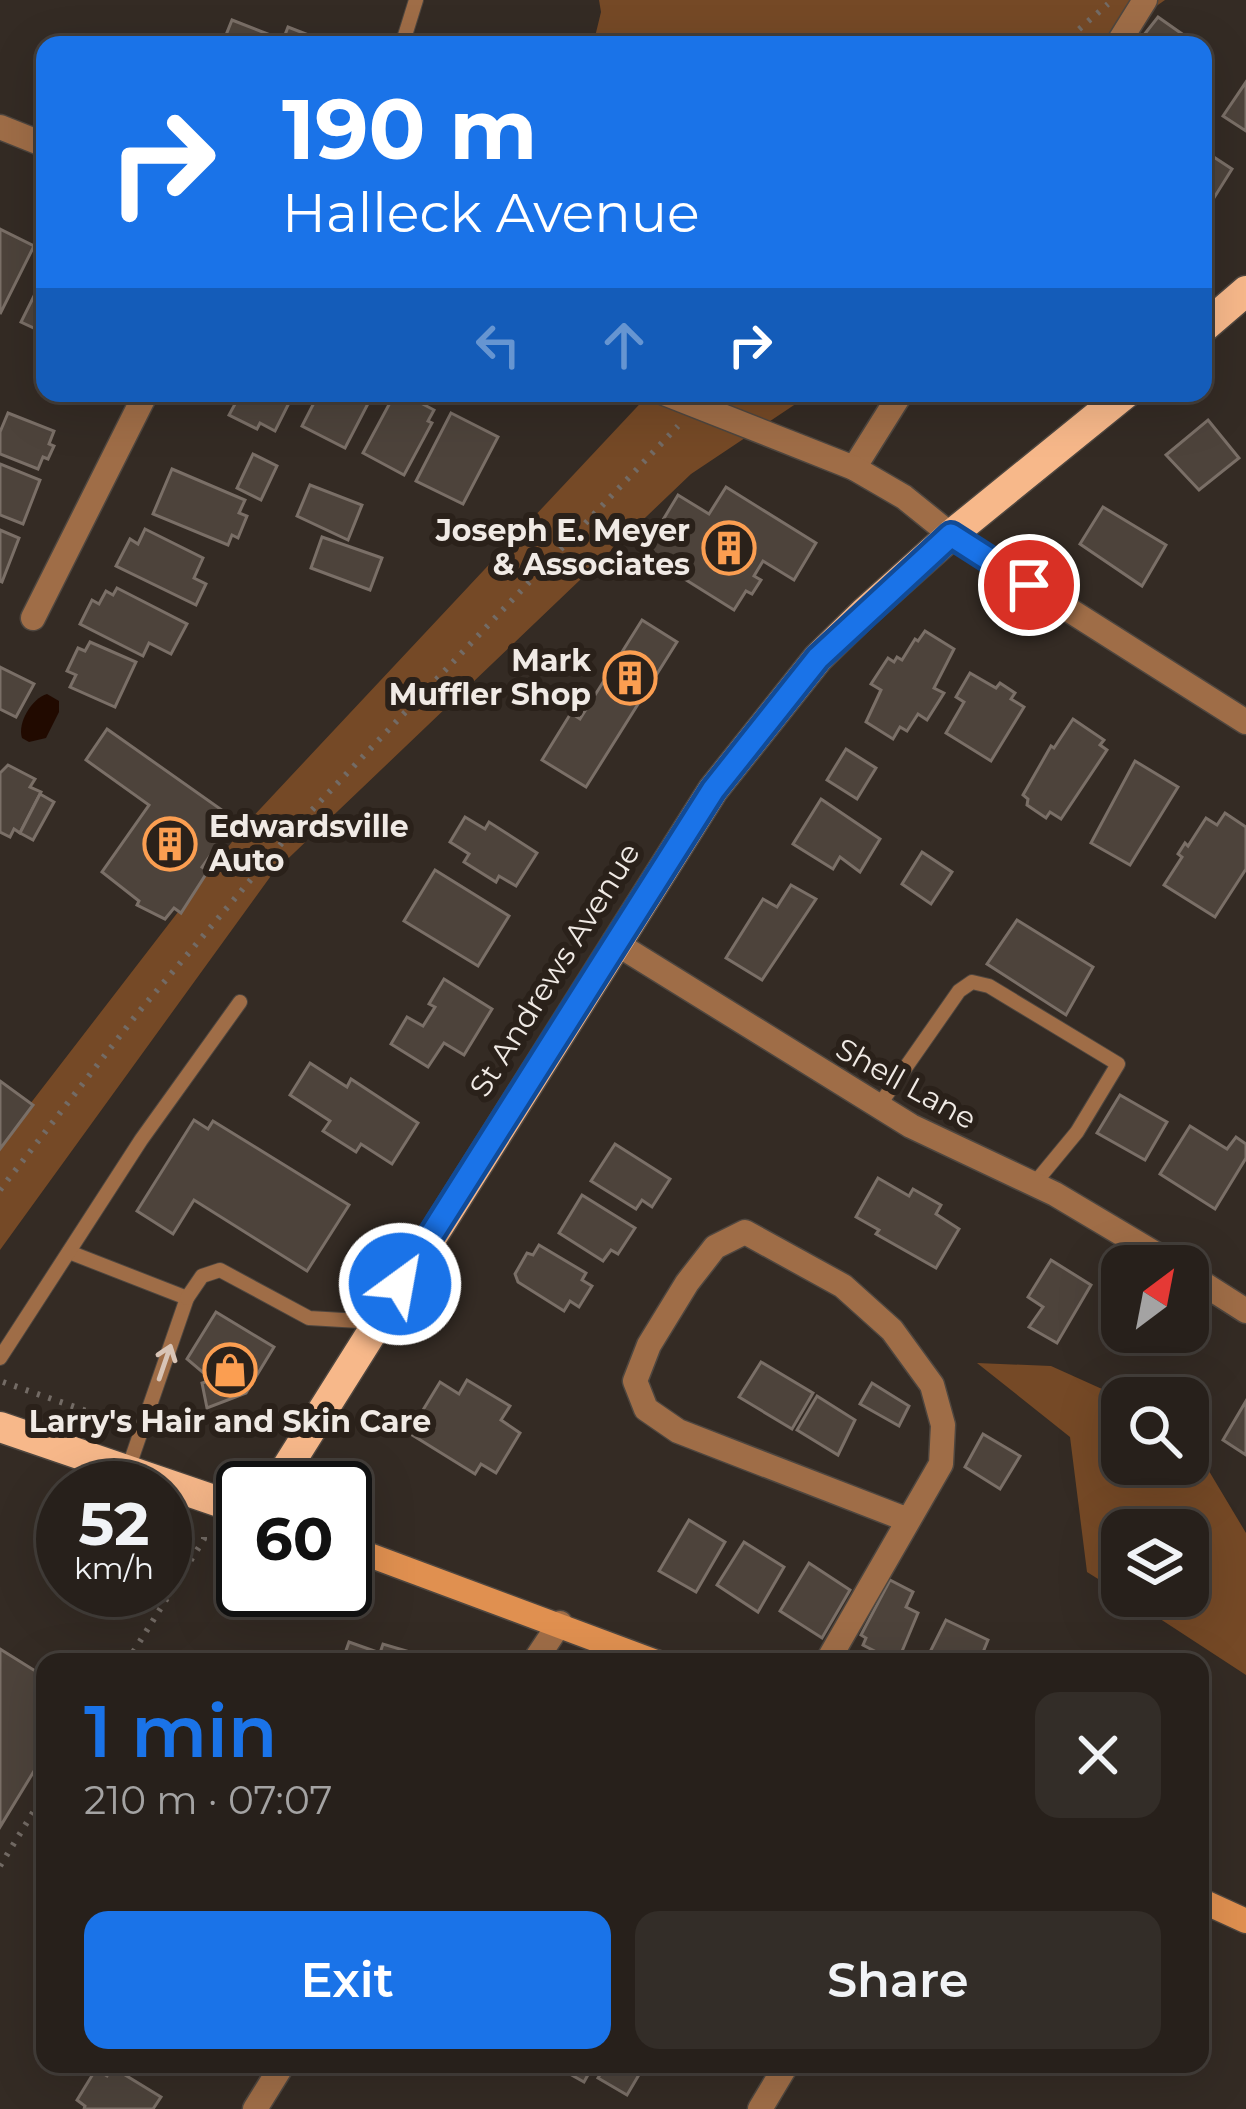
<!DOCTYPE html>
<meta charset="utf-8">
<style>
:root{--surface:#27201b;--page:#332d28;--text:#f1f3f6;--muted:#a4a3a3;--line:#433e3a;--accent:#1a73e8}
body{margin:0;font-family:Montserrat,sans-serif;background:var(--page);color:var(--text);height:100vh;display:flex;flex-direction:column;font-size:45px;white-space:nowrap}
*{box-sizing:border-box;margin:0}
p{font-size:39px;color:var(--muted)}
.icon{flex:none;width:66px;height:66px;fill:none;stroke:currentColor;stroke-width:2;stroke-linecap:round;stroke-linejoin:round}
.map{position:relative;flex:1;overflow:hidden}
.drawer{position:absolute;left:36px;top:1653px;width:1173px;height:420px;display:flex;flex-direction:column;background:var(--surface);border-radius:24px;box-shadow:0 12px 48px #0002,0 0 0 3px var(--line)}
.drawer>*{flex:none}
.top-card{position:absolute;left:36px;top:36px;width:1176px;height:366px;border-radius:24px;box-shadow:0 12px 48px #0002,0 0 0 3px var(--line);background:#1a73e8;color:#fff;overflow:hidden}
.needle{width:78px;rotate:32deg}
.tools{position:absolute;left:1101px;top:1245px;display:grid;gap:24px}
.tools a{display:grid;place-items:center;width:108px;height:108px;border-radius:24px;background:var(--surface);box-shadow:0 12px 48px #0002,0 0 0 3px var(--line);font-size:60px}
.speed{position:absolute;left:36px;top:1461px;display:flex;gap:24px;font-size:60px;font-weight:700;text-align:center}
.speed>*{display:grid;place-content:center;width:156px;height:156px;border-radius:50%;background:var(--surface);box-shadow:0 12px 48px #0002,0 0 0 3px var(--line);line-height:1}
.speed small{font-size:30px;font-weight:400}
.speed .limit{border:6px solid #111;border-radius:18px;background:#fff;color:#111}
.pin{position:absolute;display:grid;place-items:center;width:102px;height:102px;color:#fff;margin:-51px;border:6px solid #fff;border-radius:50%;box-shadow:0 3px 12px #0007}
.me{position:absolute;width:132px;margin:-66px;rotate:32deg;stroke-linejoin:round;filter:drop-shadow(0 0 9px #0008)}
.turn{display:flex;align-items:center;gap:42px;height:252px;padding:0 48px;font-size:54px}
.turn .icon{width:156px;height:156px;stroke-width:2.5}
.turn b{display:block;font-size:84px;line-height:102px}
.lanes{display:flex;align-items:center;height:114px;padding:0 48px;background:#0003;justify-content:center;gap:60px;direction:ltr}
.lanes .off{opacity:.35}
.round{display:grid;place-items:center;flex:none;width:126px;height:126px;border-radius:24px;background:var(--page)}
.summary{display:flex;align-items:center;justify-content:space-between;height:204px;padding:0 48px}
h1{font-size:72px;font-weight:600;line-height:90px;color:var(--accent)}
.action{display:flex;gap:24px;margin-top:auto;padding:24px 48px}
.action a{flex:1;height:138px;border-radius:24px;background:var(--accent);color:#fff;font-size:48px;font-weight:600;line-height:138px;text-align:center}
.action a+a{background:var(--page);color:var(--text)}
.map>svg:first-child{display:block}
</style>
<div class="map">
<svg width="1246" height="2109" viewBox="0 0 1246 2109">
<rect width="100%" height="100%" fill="#342b24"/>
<g fill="#754926">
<polygon points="599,0 1165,0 1101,45 593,45 601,12"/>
<polygon points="650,393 812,393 691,474 273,873 0,1250 0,1143 245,825"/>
<polygon points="977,1363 1051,1366 1122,1398 1122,1464 1188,1464 1188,1436 1246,1533 1246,1675 1125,1596 1188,1596 1188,1530 1122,1530 1122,1594 1087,1572 1070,1437"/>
</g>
<path fill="#210a00" d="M47,694L59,701V712L46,738L29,742L22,738C17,723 32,698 47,694Z"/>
<g fill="#4d433b" stroke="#7a6f67" stroke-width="3">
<polygon points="1158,17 1195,43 1193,45 1136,45"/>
<polygon points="232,20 283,40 288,27 319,39 316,45 222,45"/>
<polygon points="1246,82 1246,131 1223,116"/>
<polygon points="1203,150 1232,169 1212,201 1203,195"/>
<polygon points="0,229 34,246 0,314"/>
<polygon points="45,274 45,341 39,338 42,332 21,322"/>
<polygon points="241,393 294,393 275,431 260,423 257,429 229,415"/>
<polygon points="319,393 373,394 345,448 302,426"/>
<polygon points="402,393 434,410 428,421 432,423 404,475 363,453 392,399 396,402"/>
<polygon points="8,413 54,431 49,444 54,446 48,459 43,457 38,469 0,454 0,432"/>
<polygon points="451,413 498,437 463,504 416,481"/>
<polygon points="1208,420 1239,458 1199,490 1166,455"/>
<polygon points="253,454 277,466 261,500 237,488"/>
<polygon points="0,464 40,480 23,524 0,515"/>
<polygon points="172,469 245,500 239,513 247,516 238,538 232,535 228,545 153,514"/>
<polygon points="310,485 362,505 348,540 297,516"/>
<polygon points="726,487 816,543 794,580 763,561 754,576 761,580 752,594 746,591 734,610 643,553 678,495 709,514"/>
<polygon points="1103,507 1166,545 1142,586 1080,544"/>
<polygon points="145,529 203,558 194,578 206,584 196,605 116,566 130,539 138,544"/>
<polygon points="0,530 19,538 2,582 0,581"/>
<polygon points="322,537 382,558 370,590 311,568"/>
<polygon points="117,588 187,624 171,654 149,643 143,656 80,624 92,600 99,604 106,591 113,595"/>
<polygon points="642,620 677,642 586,787 542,760 571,713 580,719"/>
<polygon points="925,631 954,649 934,688 944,693 927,720 918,714 907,731 900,727 893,739 866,722 881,690 871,684 888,658 894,662 897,657 902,660 915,639 918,641"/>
<polygon points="90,642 136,662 115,707 70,687 76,675 67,671 78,648 85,651"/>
<polygon points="0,667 34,684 16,717 0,709"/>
<polygon points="970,673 996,688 1000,683 1015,693 1011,699 1024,707 991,761 946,733 964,702 956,697"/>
<polygon points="1073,719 1104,740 1100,745 1107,750 1061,819 1050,812 1046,818 1027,805 1028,799 1023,795 1051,746 1054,748"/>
<polygon points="107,729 236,820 202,867 208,871 181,913 174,908 165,919 137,905 139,901 102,872 149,805 86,760"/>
<polygon points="846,749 876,768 857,799 827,780"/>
<polygon points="1135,761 1178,787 1130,865 1091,843"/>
<polygon points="8,765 35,779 30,787 41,792 20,833 14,829 10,837 0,832 0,773"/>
<polygon points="40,794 54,802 33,840 20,833"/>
<polygon points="821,799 880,839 860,872 840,857 833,869 793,844"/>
<polygon points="1225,813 1246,827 1246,869 1215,917 1164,885 1182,857 1178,854 1185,843 1188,846 1206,818 1217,825"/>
<polygon points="465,817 485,829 489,822 537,853 516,886 499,876 496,882 464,862 469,854 450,842"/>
<polygon points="922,852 952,872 931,904 902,884"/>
<polygon points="435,870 509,916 478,966 404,921"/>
<polygon points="791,885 816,899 762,980 726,958 763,899 777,907"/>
<polygon points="1017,920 1093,967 1066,1015 987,964"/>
<polygon points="444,979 492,1009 464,1055 444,1043 428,1067 391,1044 407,1017 423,1026 435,1007 429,1004"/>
<polygon points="310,1063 347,1087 351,1079 418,1123 392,1164 361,1144 356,1152 323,1131 330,1121 290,1095"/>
<polygon points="0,1081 33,1105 0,1149"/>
<polygon points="1120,1095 1167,1122 1145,1160 1097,1133"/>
<polygon points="194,1120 208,1129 213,1121 349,1205 307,1271 194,1200 173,1234 137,1211"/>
<polygon points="1190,1126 1227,1149 1236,1137 1246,1144 1246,1158 1215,1209 1160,1174"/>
<polygon points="615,1144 670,1179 652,1207 642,1200 636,1209 591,1181"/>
<polygon points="878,1178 909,1196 913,1189 941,1205 936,1214 959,1229 936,1268 876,1234 879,1230 856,1217"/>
<polygon points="582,1195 635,1228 618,1254 611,1250 603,1261 559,1233"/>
<polygon points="539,1245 586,1273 582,1280 592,1286 579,1307 570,1301 564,1311 518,1282 515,1274 527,1253 533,1255"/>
<polygon points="1051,1260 1091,1285 1057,1343 1029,1327 1043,1307 1028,1297"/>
<polygon points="216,1312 274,1347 246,1393 207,1408 202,1383 212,1380 187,1359"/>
<polygon points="761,1362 813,1393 792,1429 739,1397"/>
<polygon points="467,1380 510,1406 501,1420 520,1433 496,1473 481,1464 475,1474 409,1433 440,1382 459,1394"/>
<polygon points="872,1383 909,1406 899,1426 860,1404"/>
<polygon points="817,1396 855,1420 838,1455 797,1430"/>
<polygon points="1246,1401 1246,1455 1223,1440"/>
<polygon points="983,1434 1020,1456 1000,1489 965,1467"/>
<polygon points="689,1520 725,1542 696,1592 659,1571"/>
<polygon points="744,1542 784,1567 758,1612 717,1585"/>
<polygon points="809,1563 850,1590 822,1638 780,1611"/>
<polygon points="890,1580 913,1592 906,1607 918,1613 900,1656 893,1653 890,1659 863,1645 866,1638 861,1635"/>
<polygon points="946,1620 988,1640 979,1662 925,1662"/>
<polygon points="349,1642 380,1653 383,1644 437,1660 342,1662"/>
<polygon points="0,1649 45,1677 45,1753 0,1827"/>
<polygon points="552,2064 594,2064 584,2082"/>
<polygon points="607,2064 626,2064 640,2073 627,2095 598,2078"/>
<polygon points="112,2067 161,2097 153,2109 84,2109 85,2106 77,2100 96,2069 107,2076"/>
</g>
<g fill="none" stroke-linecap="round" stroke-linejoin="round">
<g stroke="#4e463f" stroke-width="16">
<g id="service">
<polyline points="402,45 416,0"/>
<polyline points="878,1107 959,991 972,982 989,986 1118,1064 1077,1132 1034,1184"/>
<polyline points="69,1252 187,1298 127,1472"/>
<polyline points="187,1298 202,1276 220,1270 309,1318 376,1322"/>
<polyline points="0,1358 141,1140 240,1002"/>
</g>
</g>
<g stroke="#4e463f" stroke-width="27">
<g id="minor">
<polyline points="1117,45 1145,0"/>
<polyline points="854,468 901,393"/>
<polyline points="951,535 1246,722"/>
<polyline points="33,618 146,393"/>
<polyline points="614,942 911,1126 1055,1194 1176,1266"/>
<polyline points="1188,1274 1246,1311"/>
<polyline points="534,1662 560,1623"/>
<polyline points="827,1662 941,1464 943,1425 932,1385 892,1330 843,1286 745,1232 715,1247 687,1283 649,1345 635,1381 646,1409 678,1431 908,1520"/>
<polyline points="255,2109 283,2064"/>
<polyline points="760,2109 787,2064"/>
</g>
</g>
<g stroke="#4e463f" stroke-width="27">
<g id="tertiary">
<polyline points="0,127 45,145"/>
<polyline points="664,393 854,468 904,497 951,535"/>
</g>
</g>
<g stroke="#4e463f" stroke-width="27">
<g id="secondary">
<polyline points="345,1546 656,1662"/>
<polyline points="1200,1900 1246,1921"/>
</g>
</g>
<g stroke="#4e463f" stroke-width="33">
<g id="primary">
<polyline points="1203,328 1246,291"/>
<polyline points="0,1427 243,1510"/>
<polyline points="274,1488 713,790 818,658 864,613 951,535 1126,393"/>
</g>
</g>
<g stroke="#736b65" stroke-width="6" stroke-dasharray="3 9" stroke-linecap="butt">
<polyline points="1061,45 1108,4"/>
<polyline points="0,1190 137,1014 292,831 678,426"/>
<polyline points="3,1382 121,1423"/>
<polyline points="127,1662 204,1539 204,1530"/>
<polyline points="0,1866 45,1793"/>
</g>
<use href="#service" stroke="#9f6d47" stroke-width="14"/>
<use href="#minor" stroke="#9f6d47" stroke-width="24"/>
<use href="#tertiary" stroke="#9f6d47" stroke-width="24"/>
<use href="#secondary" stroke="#e09050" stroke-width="24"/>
<use href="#primary" stroke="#f7b88a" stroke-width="30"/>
</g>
<defs><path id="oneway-shaft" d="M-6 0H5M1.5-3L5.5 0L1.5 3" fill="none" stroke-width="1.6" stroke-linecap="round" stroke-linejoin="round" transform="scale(3)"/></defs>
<use stroke="#d8c4b6" href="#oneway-shaft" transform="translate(165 1362) rotate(-71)"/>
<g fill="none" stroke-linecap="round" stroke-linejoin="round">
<g stroke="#114b97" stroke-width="30">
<polyline id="route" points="400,1284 713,790 818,658 951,535 1029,585"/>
</g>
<use href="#route" stroke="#1a73e8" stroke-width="21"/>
</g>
<defs>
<g id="building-ring" transform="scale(2.7)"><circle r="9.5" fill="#2a211a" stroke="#fb9e51" stroke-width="1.5"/><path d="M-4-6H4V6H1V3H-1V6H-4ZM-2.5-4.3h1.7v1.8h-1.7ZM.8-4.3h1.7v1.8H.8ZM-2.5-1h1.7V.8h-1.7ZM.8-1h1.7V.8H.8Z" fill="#fb9e51"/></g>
<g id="shop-ring" transform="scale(2.7)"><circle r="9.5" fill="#2a211a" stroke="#fb9e51" stroke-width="1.5"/><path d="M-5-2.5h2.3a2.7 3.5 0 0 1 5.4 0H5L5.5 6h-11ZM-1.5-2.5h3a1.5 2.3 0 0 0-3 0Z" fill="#fb9e51"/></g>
</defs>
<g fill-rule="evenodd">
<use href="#building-ring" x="729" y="548"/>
<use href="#building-ring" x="630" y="678"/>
<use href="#building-ring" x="170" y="844"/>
<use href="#shop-ring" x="230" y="1370"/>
</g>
<g text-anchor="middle" stroke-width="12" stroke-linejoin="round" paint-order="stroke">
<g font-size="30" font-weight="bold" fill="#f0eae5" stroke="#2a211a" text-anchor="end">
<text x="690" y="541">Joseph E. Meyer<tspan x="690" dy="34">&amp; Associates</tspan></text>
<text x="591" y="671">Mark<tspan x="591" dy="34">Muffler Shop</tspan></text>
<text x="209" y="837" text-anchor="start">Edwardsville<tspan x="209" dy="34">Auto</tspan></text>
<text x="230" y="1432" text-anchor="middle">Larry's Hair and Skin Care</text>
</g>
<g font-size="30" fill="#f0eae5" stroke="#2a211a">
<text transform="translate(555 970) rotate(-58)" y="10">St Andrews Avenue</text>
<text transform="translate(906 1084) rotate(29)" y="10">Shell Lane</text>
</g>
</g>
</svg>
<div class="tools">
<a><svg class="needle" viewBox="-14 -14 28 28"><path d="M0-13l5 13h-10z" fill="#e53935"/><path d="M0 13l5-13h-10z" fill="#a4a3a3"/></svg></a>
<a><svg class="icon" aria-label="search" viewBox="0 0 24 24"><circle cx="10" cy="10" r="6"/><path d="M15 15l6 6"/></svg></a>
<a><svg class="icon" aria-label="layers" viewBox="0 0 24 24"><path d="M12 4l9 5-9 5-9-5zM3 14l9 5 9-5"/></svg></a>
</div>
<div class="speed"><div>52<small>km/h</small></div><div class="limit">60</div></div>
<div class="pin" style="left:1029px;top:585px;background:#d93025"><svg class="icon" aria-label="arrive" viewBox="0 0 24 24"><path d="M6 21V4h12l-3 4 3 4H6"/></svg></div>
<svg class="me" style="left:400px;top:1284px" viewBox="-20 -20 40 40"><circle r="17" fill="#1a73e8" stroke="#fff" stroke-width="3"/><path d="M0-11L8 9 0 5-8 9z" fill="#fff"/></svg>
<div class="top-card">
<div class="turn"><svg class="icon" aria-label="right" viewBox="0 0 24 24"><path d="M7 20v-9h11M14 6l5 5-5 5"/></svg><div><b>190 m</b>Halleck Avenue</div></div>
<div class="lanes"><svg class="icon off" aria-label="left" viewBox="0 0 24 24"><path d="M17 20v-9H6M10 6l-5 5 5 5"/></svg><svg class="icon off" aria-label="ahead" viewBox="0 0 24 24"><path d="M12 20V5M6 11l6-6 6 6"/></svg><svg class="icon" aria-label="right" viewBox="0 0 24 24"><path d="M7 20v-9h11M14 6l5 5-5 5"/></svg></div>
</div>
<section class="drawer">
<div class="summary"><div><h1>1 min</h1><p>210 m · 07:07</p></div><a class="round"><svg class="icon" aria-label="close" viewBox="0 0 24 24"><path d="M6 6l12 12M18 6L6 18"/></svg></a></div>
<div class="action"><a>Exit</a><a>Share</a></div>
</section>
</div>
